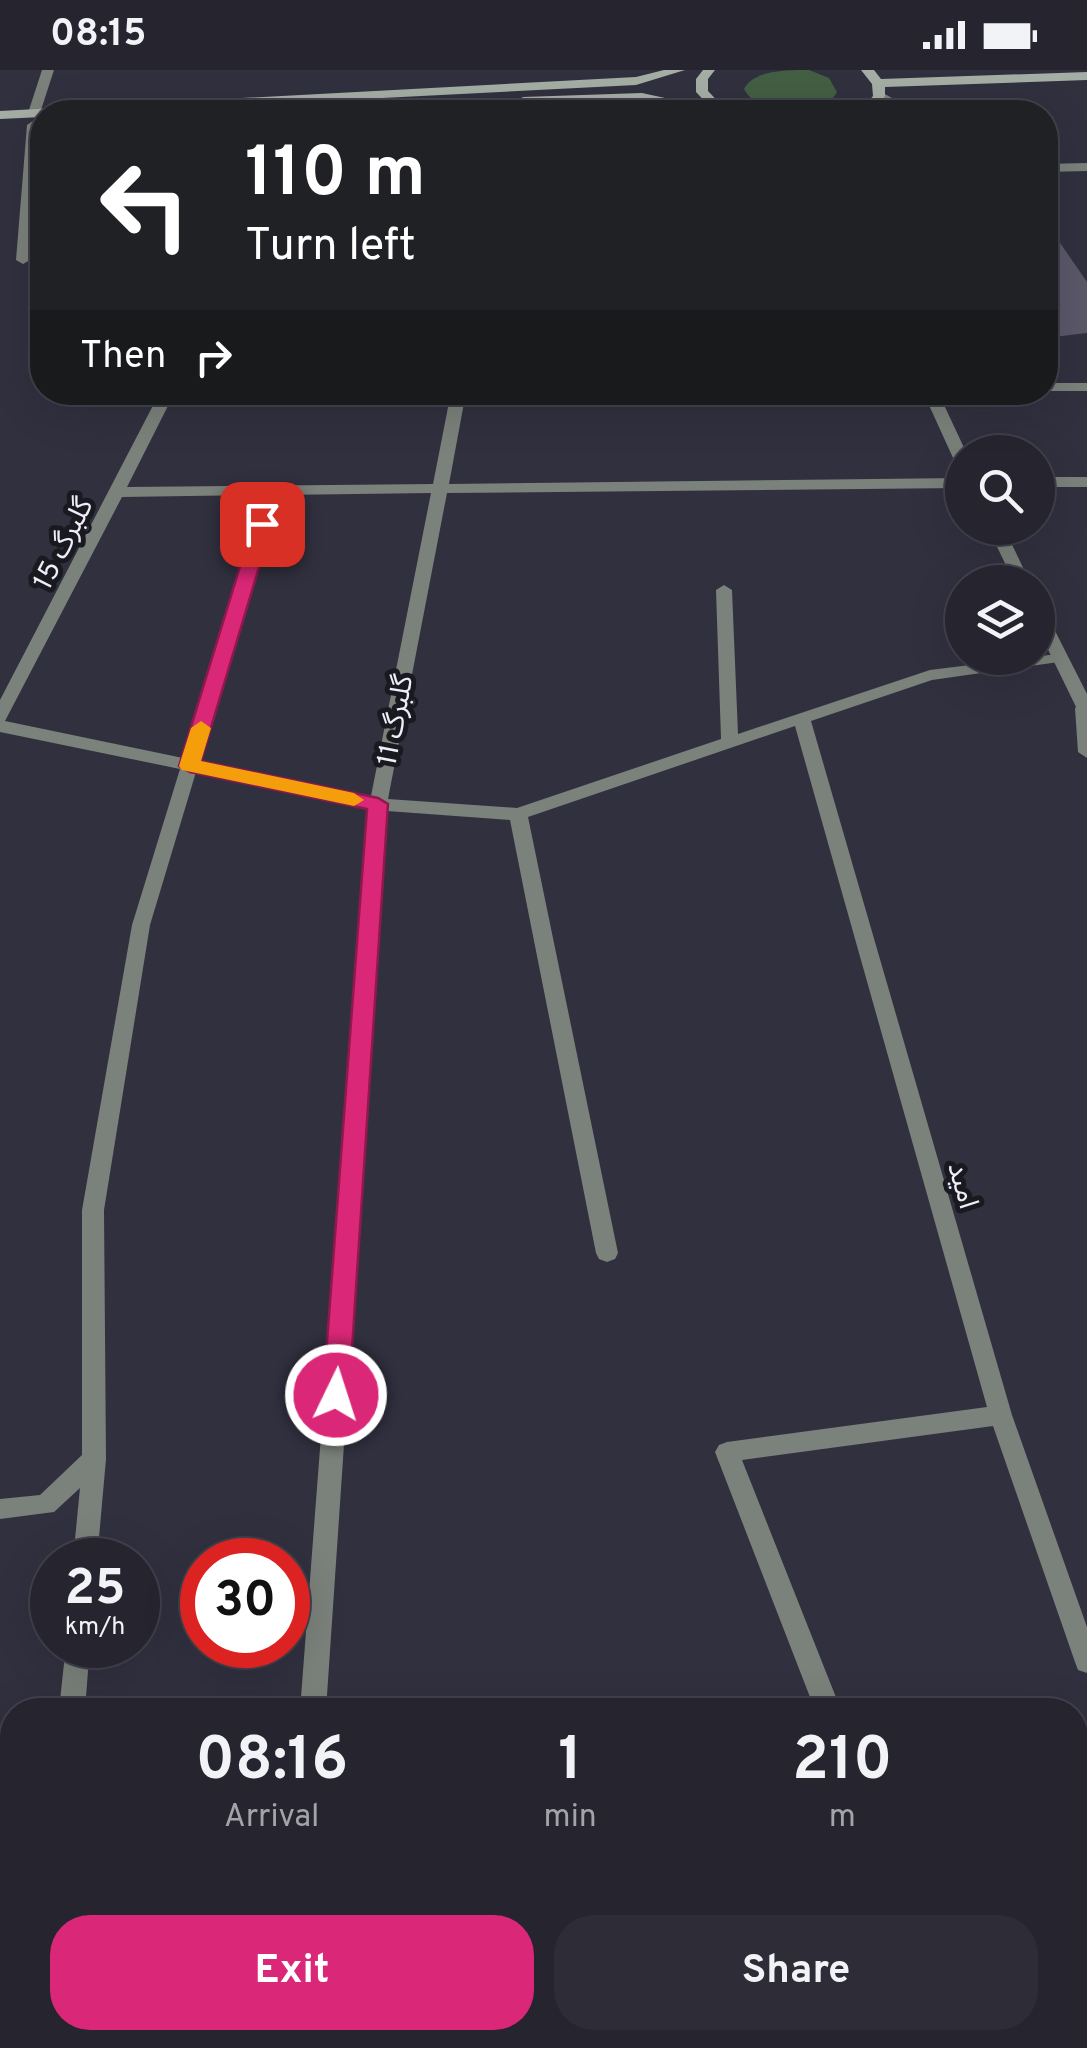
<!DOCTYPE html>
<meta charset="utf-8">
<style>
:root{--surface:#25242f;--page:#2d2c37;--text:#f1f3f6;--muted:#a3a4aa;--line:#42414b;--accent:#db2777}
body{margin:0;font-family:Overpass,"Noto Sans Arabic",sans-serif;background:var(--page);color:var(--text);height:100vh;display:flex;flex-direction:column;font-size:38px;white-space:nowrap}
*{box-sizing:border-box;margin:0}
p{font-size:32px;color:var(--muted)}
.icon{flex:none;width:55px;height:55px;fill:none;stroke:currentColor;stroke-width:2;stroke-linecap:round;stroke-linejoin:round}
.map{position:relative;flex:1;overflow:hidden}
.details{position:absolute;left:0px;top:1628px;width:1088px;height:352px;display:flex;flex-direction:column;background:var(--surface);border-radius:40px 40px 0 0;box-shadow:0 10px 40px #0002,0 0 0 2px var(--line)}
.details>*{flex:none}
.banner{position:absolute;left:30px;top:30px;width:1028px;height:305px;border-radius:40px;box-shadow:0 10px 40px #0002,0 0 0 2px var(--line);background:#202124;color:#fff;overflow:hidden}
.fabs{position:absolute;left:945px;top:365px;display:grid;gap:20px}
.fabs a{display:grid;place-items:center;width:110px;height:110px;border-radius:50%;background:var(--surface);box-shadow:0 10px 40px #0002,0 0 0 2px var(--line);font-size:50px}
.speed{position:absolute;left:30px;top:1468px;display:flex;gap:20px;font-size:50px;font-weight:700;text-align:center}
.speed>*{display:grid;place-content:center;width:130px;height:130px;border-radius:50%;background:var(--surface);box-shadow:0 10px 40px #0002,0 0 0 2px var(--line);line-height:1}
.speed small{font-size:25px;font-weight:400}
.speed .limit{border:15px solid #d22;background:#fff;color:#111}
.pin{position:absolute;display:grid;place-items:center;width:85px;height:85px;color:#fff;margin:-42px;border-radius:20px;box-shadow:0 5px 15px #0006}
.me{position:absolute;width:110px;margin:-55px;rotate:4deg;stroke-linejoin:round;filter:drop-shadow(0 0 8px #0008)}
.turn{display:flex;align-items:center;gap:35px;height:210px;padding:0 50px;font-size:45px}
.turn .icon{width:130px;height:130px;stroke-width:2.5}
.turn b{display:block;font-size:70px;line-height:85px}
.then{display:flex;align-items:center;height:95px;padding:0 50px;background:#0003;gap:20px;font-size:38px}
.eta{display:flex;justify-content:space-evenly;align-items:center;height:170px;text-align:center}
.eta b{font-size:60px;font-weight:700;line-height:70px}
.primary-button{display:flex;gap:20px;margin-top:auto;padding:20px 50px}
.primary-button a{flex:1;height:115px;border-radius:40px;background:var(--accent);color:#fff;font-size:40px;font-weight:700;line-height:115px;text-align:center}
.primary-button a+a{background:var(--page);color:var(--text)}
.status{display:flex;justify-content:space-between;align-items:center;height:70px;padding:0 50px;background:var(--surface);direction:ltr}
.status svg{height:28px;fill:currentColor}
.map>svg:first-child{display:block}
</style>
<div class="status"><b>08:15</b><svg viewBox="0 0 49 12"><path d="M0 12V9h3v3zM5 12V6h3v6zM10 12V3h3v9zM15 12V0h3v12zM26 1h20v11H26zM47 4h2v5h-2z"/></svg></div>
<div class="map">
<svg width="1087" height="1978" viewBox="0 0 1087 1978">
<rect width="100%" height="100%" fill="#31303f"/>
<path fill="#425e43" d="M809,0L829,8L837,22C821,50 758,47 744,19C754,0 786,0 809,0Z"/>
<polygon fill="#5a5869" points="1056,167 1087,212 1087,263 1045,268 1045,168"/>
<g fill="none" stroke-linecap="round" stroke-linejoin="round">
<polyline stroke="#6a6977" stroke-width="8" stroke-dasharray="6 6" stroke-linecap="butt" points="947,1968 950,1978"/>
<g fill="#7b817b" fill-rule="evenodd">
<polygon points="42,0 54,0 40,43 34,47 28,43"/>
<polygon points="875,23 883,23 917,42 902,42 875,29"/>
<polygon points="515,28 525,31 522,42 510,42"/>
<polygon points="338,36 342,37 344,42 332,42"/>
<polygon points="33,51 39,55 30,190 23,194 16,190 27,55"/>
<polygon points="1087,93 1087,101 1045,102 1045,94"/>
<rect x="1045" y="313" width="42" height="8"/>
<path d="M160,322H175L127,417L433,414L451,322H466L449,414L962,408V418L447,423L388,729L517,738L721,669L716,520L724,515L732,520L738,664L930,600L1065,583V591L1059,592L932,610L811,651L1012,1345L1087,1557V1603L1078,1600L1075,1592L993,1356L742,1390L841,1640H815L715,1382L719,1375L727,1372L987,1337L795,656L528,747L618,1183L615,1189L607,1192L599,1189L596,1183L510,750L387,741L326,1640H300L369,738L196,702L150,855L104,1140L106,1389L97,1490H73L80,1418L54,1442L0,1449V1429L40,1425L82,1385V1140L132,855L180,699L0,662V630ZM431,423L371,726L200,691L279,425ZM264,425L183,688L5,651L122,427Z"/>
<rect x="1038" y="407" width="49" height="10"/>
<polygon points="1084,632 1087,633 1087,688 1078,682 1075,638"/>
<polygon points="66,1575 90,1575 85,1640 59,1640"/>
<polygon points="29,1968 57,1968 56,1978 28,1978"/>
<rect x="275" y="1968" width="28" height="10"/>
</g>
<g fill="#7b817b" fill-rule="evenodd">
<polygon points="923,322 938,322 966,382 962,382 962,394 954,390"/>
<polygon points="988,458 1004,458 1030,512 1014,512"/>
<polygon points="1038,538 1046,543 1087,624 1087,647 1078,641 1038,559"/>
</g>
<g fill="#a4aea4" fill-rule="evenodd">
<polygon points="664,0 685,0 636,15 109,42 42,42 42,47 0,49 0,41 636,7"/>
<polygon points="703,0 715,0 708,9 708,21 728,42 696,42 642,31 523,35 517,31 523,27 642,23 711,38 696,22 696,9"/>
<polygon points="861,0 874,0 881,9 1087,2 1087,10 885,17 885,26 872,42 860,42 873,26 872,14"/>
</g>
</g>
<polygon fill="#db2777" stroke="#8e194d" stroke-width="2.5" points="262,449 272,454 201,691 378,728 388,734 349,1325 345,1333 336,1336 327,1333 323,1325 367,739 190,702 179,696 253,454"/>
<polygon fill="#f59e0b" points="201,651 211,658 201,691 354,723 364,730 354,736 182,700 179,696 191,658"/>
<g text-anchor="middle" stroke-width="10" stroke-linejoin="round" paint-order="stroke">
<g font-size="28" fill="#efeef8" stroke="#191920">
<text transform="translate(62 473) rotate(-63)" y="10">گلبرگ 15</text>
<text transform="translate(394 650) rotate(-79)" y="10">گلبرگ 11</text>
<text transform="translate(964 1115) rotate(74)" y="10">امید</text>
</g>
</g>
</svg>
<div class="fabs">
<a><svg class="icon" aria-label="search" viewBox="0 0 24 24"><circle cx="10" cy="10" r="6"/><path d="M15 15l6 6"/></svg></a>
<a><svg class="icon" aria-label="layers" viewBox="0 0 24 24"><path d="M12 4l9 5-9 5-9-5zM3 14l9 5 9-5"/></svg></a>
</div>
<div class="speed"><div>25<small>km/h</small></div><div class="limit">30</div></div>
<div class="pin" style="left:262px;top:454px;background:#d93025"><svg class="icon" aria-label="arrive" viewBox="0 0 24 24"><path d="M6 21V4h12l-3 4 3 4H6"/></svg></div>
<svg class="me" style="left:336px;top:1325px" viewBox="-20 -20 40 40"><circle r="17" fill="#db2777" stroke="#fff" stroke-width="3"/><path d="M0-11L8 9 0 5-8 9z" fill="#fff"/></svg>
<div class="banner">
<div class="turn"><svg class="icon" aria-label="left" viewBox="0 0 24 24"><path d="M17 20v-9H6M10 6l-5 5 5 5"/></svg><div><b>110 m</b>Turn left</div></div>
<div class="then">Then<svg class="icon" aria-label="right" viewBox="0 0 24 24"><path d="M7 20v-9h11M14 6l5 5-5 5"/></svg></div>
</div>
<section class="details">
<div class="eta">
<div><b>08:16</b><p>Arrival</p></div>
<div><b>1</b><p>min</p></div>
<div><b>210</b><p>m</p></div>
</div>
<div class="primary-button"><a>Exit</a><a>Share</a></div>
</section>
</div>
